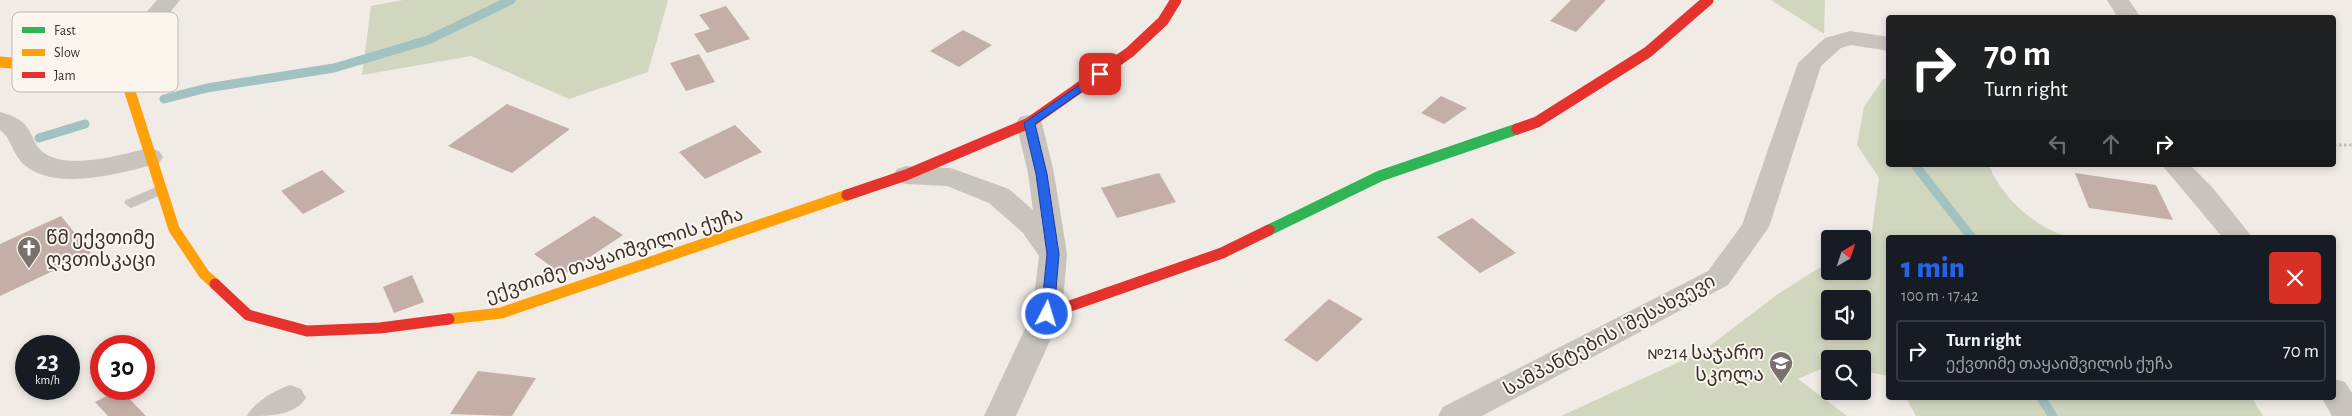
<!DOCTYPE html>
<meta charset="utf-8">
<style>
:root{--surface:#171b24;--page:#242831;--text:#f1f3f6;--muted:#9ea1a6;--line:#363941;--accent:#2563eb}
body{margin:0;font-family:"Alegreya Sans","Noto Sans Georgian",sans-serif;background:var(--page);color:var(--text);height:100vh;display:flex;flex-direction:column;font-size:19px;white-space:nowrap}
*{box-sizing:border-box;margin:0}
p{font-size:16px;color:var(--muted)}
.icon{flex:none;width:28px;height:28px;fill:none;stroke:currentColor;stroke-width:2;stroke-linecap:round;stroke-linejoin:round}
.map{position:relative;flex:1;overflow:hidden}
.details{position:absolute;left:1886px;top:235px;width:450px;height:165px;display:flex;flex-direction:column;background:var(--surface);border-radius:5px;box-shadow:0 2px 8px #0003}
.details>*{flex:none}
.guide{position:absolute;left:1886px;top:15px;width:450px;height:152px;border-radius:5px;box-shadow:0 2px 8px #0003;background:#202124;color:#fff;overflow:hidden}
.needle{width:32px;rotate:39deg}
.fabs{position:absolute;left:1821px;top:230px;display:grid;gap:10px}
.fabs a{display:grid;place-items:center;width:50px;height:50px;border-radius:5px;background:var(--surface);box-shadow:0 2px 8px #0003;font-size:25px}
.speed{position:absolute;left:15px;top:335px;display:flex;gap:10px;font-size:25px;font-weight:700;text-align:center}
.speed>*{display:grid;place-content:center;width:65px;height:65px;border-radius:50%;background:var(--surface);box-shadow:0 2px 8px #0003;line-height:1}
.speed small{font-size:12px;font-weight:400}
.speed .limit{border:8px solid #d22;background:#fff;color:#111}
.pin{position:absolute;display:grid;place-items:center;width:42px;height:42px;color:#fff;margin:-21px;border-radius:10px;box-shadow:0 2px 8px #0006}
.me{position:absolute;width:55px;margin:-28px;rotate:5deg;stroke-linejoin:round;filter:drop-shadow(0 0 4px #0008)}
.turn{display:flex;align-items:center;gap:18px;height:105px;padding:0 15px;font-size:22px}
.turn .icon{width:65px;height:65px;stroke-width:2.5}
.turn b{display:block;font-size:35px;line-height:42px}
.lanes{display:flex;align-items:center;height:48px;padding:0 15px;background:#0003;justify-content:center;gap:25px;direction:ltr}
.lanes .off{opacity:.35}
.round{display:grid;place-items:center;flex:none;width:52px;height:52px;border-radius:5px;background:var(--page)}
.headline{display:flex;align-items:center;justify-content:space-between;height:85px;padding:0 15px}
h1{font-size:30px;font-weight:800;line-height:38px;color:var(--accent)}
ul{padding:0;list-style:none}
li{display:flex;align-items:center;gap:15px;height:62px;margin:0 10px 8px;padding:0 5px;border:2px solid var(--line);border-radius:5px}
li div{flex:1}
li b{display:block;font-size:19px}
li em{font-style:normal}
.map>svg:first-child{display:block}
</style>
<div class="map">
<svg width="2352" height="416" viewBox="0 0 2352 416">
<rect width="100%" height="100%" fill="#f0ebe5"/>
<g fill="#d1d6bf" fill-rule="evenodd">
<polygon points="403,0 668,0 648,72 569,99 471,56 362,75 371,6"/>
<polygon points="1771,0 1825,0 1824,34"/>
<path d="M1889,78V165H1989C2000,194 2031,224 2060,234C2066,236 2074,236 2080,237L1889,238V376L1863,371L1862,359H1830V365L1798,379L1847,416H1561L1703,351L1778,294L1830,261V271H1862L1863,243L1871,238L1879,178L1857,145L1864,107L1883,79ZM1830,299H1862V331H1830Z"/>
<polygon points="1906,398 2252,398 2263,416 1916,416"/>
</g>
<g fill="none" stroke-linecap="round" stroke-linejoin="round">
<g stroke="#a1c2c1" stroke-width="9">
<polyline points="164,99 207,88 334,68 428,40 511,0"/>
<polyline points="39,138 85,124"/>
<polyline points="1915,165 1972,238"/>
<polyline points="2041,398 2053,416"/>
</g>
</g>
<g fill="#c3afa7">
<polygon points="1571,0 1606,0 1576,32 1550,21"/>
<polygon points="726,6 750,39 707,53 694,34 710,29 699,15"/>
<polygon points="963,30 992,45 959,67 930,51"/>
<polygon points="699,54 715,82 686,91 670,63"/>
<polygon points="1441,96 1467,108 1444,124 1421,113"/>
<polygon points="507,104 570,129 512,173 448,146"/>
<polygon points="735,125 762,152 705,179 679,152"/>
<polygon points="322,170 345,192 303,214 281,191"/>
<polygon points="1159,173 1176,202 1117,218 1101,188"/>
<polygon points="2075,173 2156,185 2173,220 2089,208"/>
<polygon points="61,216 91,253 0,296 0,244"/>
<polygon points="594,216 623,235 563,275 534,254"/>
<polygon points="1472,218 1516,253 1480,273 1437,237"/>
<polygon points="412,275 424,302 394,313 383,287"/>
<polygon points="1329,299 1363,319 1317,362 1284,340"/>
<polygon points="478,371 536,378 512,416 450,414"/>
<polygon points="120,389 146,416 108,416 95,402"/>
</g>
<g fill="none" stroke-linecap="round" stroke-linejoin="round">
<polyline stroke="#c2bbb6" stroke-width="3" stroke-dasharray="2.5 2.5" stroke-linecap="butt" points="2334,145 2352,145"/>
<polygon fill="#c9c3be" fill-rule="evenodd" points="161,185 168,190 166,193 131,208 124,203 126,200"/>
<g fill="#c9c3be" fill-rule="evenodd">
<polygon points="157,0 180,0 159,26 133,78 124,80 115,78 112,73 136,24"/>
<polygon points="2107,0 2129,0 2141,18 2118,18"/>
<polygon points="1850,31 1889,37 1889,51 1851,45 1841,48 1821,66 1769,227 1728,285 1482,416 1438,416 1443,407 1708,271 1742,225 1798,63 1825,38"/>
<path d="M0,112C14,116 23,119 30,132C33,137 34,142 37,146C58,175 121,154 150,148L159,151L163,157L159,163C124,173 58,191 27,167C13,157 11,137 0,130Z"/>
<polygon points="1029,115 1038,117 1042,123 1054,173 1067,254 1062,314 1016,416 984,416 1032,314 1039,256 1023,233 989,203 947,186 906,184 897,181 893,175 897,169 906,166 950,168 959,171 1009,189 1033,210 1028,173 1016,123 1020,117"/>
<polygon points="2162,165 2190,165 2212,187 2253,238 2223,238"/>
<polygon points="2334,379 2345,382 2352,393 2352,416 2332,416 2322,398 2334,398"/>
<path d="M290,385L301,389L306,398C294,416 270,416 247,416C255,401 274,391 290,385Z"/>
</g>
<polyline stroke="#30b455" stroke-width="11" points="1269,230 1380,176 1517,129"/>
<g stroke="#ff9f0a" stroke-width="11">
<polyline points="0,62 124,73 174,229 204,274 215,284"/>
<polyline points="449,319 501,313 847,195"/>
</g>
<g stroke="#e5322d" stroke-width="11">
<polyline points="1517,129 1537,122 1648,52 1708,0"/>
<polyline points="847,195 906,175 1029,123 1130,52 1163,21 1176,0"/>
<polyline points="215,284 248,315 307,331 380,328 449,319"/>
<polyline points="1047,314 1222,253 1269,230"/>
</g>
</g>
<polygon fill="#2563eb" stroke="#184099" points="1100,71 1105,74 1104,76 1035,124 1047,174 1059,254 1054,314 1047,319 1041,314 1047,254 1036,174 1024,123"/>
<defs>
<g id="church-pin" transform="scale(1.25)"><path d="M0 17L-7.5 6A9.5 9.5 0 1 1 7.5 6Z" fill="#7a716c" stroke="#fbf5ee"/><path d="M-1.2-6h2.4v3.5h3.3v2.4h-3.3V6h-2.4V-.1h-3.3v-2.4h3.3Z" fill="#fff"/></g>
<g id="school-pin" transform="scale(1.25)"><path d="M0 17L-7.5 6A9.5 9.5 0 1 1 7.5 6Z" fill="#7a716c" stroke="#fbf5ee"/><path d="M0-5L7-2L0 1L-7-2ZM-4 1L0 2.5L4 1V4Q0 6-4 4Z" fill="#fff"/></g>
</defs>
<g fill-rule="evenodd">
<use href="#church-pin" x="29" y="248"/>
<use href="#school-pin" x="1781" y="363"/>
</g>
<g text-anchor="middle" stroke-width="4" stroke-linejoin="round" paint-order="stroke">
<g font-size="19" fill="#3b302b" stroke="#fbf5ee" text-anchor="start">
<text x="46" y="244">წმ ექვთიმე<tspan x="46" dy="22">ღვთისკაცი</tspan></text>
<text x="1764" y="359" text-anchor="end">№214 საჯარო<tspan x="1764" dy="22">სკოლა</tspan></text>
</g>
<g font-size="19" fill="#3b302b" stroke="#fbf5ee">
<text transform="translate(614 254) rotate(-18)" y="7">ექვთიმე თაყაიშვილის ქუჩა</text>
<text transform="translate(1609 334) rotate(-28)" y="7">სამპანტების I შესახვევი</text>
</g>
</g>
<rect x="12" y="12" width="166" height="80" rx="8" fill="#fbf5ee" stroke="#c1bab4" stroke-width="1"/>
<rect x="22" y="27" width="23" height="6" fill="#30b455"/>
<rect x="22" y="49" width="23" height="7" fill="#ff9f0a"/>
<rect x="22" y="72" width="23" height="6" fill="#e5322d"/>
<g font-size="14" fill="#3b302b">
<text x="54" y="35">Fast</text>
<text x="54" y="57">Slow</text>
<text x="54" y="80">Jam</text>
</g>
</svg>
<div class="fabs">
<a><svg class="needle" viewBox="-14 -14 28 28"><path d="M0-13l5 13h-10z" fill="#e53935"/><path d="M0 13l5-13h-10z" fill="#9ea1a6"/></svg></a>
<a><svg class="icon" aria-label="sound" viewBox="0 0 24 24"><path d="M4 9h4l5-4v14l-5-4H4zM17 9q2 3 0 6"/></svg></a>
<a><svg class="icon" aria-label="search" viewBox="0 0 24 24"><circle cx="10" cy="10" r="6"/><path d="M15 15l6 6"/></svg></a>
</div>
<div class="speed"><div>23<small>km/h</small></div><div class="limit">30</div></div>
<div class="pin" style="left:1100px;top:74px;background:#d93025"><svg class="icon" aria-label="arrive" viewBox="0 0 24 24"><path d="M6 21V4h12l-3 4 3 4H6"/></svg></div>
<svg class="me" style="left:1047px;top:314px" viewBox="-20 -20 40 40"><circle r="17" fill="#2563eb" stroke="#fff" stroke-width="3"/><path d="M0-11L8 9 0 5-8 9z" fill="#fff"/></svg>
<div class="guide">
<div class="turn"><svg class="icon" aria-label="right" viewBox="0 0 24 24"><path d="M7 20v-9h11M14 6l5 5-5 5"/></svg><div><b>70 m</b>Turn right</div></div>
<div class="lanes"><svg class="icon off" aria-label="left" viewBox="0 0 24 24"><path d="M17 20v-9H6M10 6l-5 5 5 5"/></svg><svg class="icon off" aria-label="ahead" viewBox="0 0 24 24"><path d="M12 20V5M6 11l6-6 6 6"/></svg><svg class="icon" aria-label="right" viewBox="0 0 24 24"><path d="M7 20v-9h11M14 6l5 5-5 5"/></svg></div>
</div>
<section class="details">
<div class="headline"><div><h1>1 min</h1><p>100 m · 17:42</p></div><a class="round" style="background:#d93025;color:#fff"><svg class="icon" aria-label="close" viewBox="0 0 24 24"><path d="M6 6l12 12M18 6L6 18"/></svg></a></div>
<ul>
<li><svg class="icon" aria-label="right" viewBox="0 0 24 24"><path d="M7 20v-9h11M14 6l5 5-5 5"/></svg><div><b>Turn right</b><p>ექვთიმე თაყაიშვილის ქუჩა</p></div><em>70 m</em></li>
</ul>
</section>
</div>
